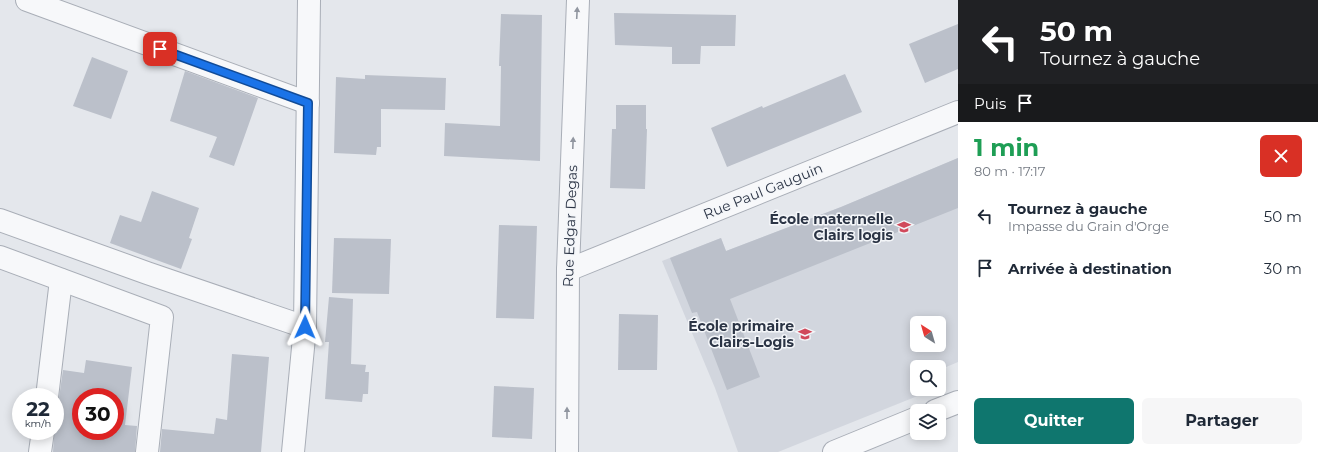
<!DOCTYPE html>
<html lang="fr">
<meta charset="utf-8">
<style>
:root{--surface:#fff;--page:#f6f6f7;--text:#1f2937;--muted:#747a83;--accent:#0f766e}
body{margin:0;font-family:Montserrat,sans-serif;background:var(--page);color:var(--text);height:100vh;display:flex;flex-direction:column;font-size:15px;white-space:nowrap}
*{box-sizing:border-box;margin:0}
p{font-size:13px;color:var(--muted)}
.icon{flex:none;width:22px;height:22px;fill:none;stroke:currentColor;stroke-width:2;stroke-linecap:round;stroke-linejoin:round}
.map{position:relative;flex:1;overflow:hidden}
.details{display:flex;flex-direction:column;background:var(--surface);width:360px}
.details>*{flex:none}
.top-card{background:#202124;color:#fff;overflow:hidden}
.needle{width:26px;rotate:323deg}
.controls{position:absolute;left:910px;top:316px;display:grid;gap:8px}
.controls a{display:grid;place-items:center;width:36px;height:36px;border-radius:6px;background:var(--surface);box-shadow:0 2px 10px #0003;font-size:20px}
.speed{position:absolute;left:12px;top:388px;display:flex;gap:8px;font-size:20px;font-weight:700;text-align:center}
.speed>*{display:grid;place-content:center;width:52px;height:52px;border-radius:50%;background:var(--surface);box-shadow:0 2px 10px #0003;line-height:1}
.speed small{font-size:10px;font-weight:400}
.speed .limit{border:6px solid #d22;background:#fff;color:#111}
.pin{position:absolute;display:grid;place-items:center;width:34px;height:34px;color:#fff;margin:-17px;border-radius:8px;box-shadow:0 2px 6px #0006}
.me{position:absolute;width:44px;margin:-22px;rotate:1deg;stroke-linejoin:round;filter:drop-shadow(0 0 3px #0008)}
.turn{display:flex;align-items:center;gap:14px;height:84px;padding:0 16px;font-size:18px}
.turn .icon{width:52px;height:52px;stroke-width:2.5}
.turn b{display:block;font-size:28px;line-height:34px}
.then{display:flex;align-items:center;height:38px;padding:0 16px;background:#0003;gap:8px;font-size:15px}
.round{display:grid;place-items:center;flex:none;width:42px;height:42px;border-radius:6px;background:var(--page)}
.overview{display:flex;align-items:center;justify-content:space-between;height:68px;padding:0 16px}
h1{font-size:24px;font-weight:700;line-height:30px;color:#1e9e55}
.cta{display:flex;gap:8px;margin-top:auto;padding:8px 16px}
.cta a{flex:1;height:46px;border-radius:6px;background:var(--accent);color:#fff;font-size:16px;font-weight:700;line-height:46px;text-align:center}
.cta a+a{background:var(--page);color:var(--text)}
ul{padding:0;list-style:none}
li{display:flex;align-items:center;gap:12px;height:52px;padding:0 16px}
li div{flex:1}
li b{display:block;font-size:15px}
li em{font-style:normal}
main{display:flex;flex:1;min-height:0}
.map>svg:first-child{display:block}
</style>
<main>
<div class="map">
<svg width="958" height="452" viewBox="0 0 958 452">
<rect width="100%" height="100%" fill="#e4e7ec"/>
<path fill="#d2d6de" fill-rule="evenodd" d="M958,158V362L939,370V367H917V389H924L925,393L778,452H738L715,388L662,261L721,238L726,251L841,207ZM917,323H939V345H917Z"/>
<g fill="#bbc0ca" fill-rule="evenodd">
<polygon points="614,13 736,15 735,46 701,46 700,64 672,64 672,47 615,45"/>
<polygon points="501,14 542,15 540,161 444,156 445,123 500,126 501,66 499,66"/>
<polygon points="958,24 958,69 925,83 909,44"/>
<polygon points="92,57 128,71 111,119 73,106"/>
<polygon points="185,71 258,98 234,166 209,157 217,137 170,121"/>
<polygon points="845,74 862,112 727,167 711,128 762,106 763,108"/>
<polygon points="365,75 446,78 445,110 381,109 381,147 377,147 376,155 334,153 336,77 365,79"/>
<polygon points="616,105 646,105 646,129 647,129 645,189 610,188 612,129 616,129"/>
<polygon points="958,158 958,208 730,299 760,377 727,390 697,312 692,313 670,258 721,238 726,251 841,207"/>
<polygon points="152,191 199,208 189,238 192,239 181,269 110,243 120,215 141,222"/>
<polygon points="499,225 537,226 534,319 496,318"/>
<polygon points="334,238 391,239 389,294 332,293"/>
<polygon points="329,297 353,299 351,364 366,365 365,372 369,372 368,394 363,394 362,402 325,399 329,342 325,342"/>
<polygon points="619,314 658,315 657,370 618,370"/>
<polygon points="232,354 269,357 261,452 160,452 162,429 214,434 216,418 227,420"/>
<path d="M86,360L132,367L125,425L137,426L135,452H53L56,405L59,398L63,370L84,373ZM81,397H115V431H81Z"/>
<polygon points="494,386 534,388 532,439 492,437"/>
</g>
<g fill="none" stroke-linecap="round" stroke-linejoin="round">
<g stroke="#a9aeb7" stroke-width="24">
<g id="minor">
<polyline points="27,0 308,103"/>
<polyline points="0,220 147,273 305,327"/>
<polyline points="0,257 162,317 147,452"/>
<polyline points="568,270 958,112"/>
<polyline points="47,397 61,280"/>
<polyline points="935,411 958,402"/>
<polyline points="40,452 43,431"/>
<polyline points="293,452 305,327 309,0"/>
<polyline points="567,452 568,270 578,0"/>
<polyline points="834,452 917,418"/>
</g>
</g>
<use href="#minor" stroke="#f7f8fa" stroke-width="22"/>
</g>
<defs><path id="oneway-solid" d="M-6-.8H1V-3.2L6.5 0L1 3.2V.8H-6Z"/></defs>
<g fill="#9196a0">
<use href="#oneway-solid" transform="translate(577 13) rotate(-87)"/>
<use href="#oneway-solid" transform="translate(573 143) rotate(-88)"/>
<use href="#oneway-solid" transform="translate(567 413) rotate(-90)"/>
</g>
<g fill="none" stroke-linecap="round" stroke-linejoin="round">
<g stroke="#114b97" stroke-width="10">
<polyline id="route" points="160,49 308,103 305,327"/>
</g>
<use href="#route" stroke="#1a73e8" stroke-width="7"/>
</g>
<defs>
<g id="school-bare" transform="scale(1.08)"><path d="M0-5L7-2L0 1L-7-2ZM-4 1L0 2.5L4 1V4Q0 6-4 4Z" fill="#d1495b" stroke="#f4f6f9" stroke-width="2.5" paint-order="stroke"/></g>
</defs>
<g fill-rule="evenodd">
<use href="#school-bare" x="904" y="227"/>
<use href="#school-bare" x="805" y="334"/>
</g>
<g text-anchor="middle" stroke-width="3" stroke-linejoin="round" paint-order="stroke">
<g font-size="14" fill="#2b3445" stroke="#f4f6f9">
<text transform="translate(763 191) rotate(-22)" y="5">Rue Paul Gauguin</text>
<text transform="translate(570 226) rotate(-88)" y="5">Rue Edgar Degas</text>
</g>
<g font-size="14" font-weight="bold" fill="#2b3445" stroke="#f4f6f9" text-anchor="end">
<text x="893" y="224">École maternelle<tspan x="893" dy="16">Clairs logis</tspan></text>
<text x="794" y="331">École primaire<tspan x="794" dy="16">Clairs-Logis</tspan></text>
</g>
</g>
</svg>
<div class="controls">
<a><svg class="needle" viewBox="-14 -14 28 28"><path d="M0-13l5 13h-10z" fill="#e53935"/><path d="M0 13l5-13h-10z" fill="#747a83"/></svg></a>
<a><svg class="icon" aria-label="search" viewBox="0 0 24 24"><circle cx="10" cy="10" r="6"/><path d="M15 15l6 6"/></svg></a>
<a><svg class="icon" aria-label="layers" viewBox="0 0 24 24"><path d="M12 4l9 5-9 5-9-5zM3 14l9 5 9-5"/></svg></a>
</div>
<div class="speed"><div>22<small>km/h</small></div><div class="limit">30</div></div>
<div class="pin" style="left:160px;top:49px;background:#d93025"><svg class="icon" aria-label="arrive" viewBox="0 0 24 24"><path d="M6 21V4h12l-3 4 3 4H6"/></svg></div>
<svg class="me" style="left:305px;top:327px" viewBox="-20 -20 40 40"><path d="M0-17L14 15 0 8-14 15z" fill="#1a73e8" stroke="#fff" stroke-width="4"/></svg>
</div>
<section class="details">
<div class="top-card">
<div class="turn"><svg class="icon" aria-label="left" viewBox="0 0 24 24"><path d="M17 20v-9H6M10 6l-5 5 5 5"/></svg><div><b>50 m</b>Tournez à gauche</div></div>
<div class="then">Puis<svg class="icon" aria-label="arrive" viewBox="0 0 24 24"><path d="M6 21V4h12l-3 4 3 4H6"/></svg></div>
</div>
<div class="overview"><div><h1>1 min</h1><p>80 m · 17:17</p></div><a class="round" style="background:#d93025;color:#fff"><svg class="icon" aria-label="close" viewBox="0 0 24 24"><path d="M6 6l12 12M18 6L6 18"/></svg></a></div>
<ul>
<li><svg class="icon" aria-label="left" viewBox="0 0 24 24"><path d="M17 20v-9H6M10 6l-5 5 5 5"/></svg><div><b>Tournez à gauche</b><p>Impasse du Grain d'Orge</p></div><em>50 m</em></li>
<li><svg class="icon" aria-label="arrive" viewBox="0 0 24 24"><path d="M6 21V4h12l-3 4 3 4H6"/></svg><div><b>Arrivée à destination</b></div><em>30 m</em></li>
</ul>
<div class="cta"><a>Quitter</a><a>Partager</a></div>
</section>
</main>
